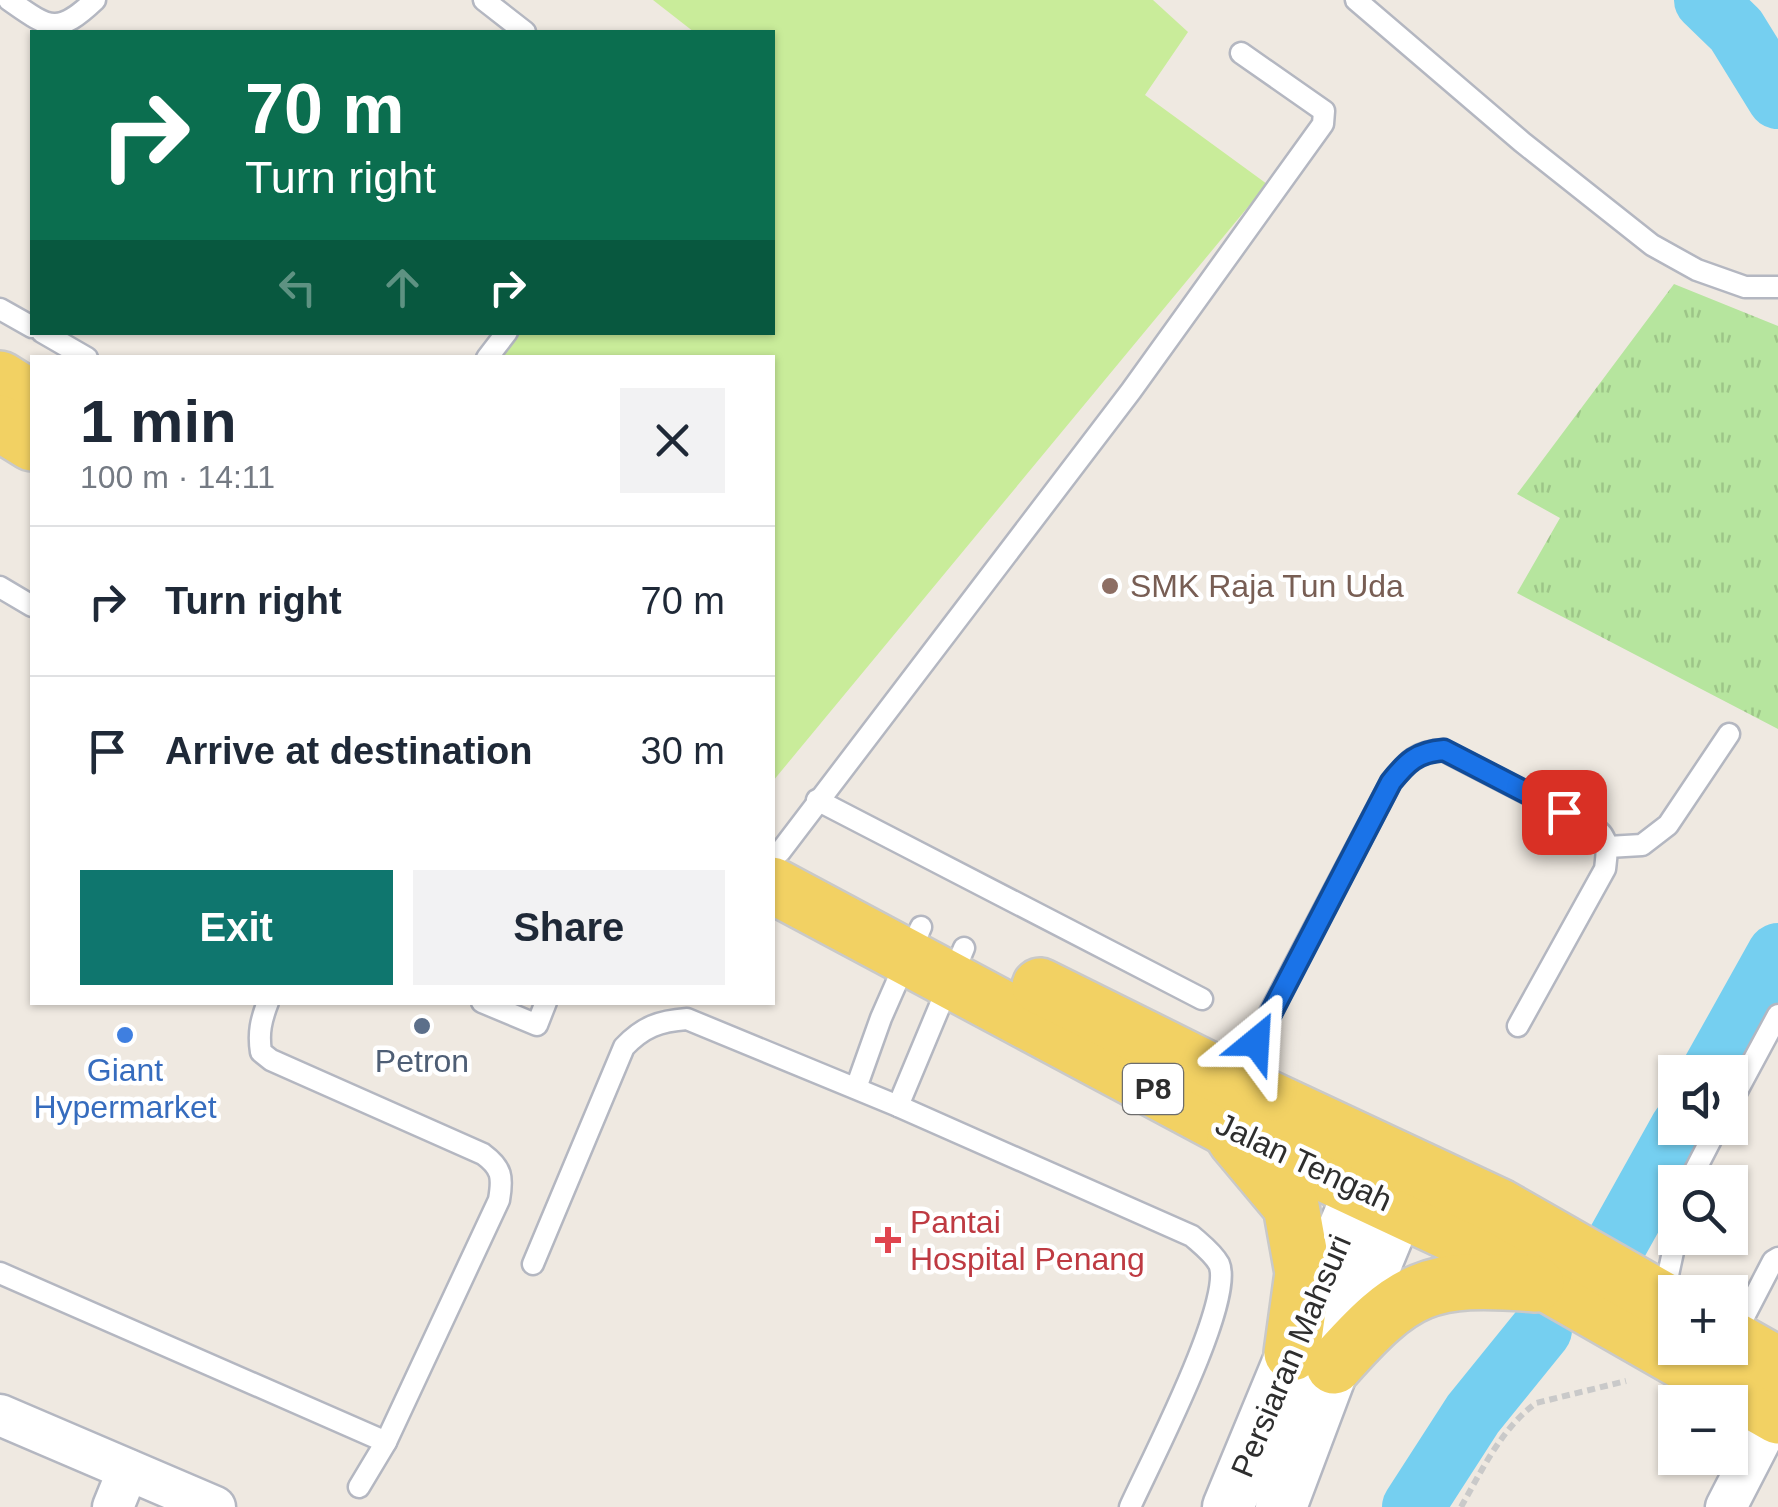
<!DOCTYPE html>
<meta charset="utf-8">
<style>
:root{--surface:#fff;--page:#f2f2f3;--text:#1f2937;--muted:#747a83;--line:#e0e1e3;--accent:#0f766e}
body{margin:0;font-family:Arial,sans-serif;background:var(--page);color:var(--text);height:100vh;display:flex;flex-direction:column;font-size:38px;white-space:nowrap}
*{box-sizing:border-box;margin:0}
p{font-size:32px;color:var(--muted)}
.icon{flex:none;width:55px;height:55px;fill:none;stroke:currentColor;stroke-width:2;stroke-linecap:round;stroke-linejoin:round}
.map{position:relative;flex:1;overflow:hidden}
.drawer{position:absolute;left:30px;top:355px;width:745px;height:650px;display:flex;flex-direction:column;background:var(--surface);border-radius:0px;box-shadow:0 2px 8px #0004}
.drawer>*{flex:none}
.hud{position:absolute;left:30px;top:30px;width:745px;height:305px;border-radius:0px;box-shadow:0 2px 8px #0004;background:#0b6e4f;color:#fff;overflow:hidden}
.buttons{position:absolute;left:1658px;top:1055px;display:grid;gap:20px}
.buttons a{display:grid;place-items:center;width:90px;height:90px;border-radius:0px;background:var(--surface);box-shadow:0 2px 8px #0004;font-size:50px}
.pin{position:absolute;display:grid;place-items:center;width:85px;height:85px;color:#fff;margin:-42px;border-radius:20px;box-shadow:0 5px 15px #0006}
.me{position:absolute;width:110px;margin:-55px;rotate:27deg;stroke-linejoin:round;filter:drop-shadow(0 0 8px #0008)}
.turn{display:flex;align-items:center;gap:35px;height:210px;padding:0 50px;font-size:45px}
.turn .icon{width:130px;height:130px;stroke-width:2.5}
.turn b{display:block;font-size:70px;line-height:85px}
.lanes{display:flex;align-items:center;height:95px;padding:0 50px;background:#0003;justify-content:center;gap:50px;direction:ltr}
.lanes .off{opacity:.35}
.round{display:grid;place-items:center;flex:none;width:105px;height:105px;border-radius:0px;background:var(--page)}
.headline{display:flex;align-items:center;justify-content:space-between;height:170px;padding:0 50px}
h1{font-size:60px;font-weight:700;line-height:75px}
.primary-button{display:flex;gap:20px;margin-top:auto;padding:20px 50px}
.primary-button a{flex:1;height:115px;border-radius:0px;background:var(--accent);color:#fff;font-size:40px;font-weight:700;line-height:115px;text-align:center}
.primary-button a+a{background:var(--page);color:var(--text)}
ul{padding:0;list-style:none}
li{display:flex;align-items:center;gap:30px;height:150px;padding:0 50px;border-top:2px solid var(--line)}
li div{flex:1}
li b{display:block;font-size:38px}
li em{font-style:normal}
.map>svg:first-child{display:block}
</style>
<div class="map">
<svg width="1778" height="1507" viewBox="0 0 1778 1507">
<defs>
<pattern id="grass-tufts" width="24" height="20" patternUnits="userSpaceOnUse" patternTransform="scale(2.5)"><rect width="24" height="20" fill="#b6e59e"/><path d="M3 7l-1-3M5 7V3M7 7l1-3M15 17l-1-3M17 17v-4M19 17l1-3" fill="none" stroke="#9dc588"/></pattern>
</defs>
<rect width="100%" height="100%" fill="#efe9e1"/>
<polygon fill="url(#grass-tufts)" points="1674,284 1778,326 1778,729 1517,593 1560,518 1517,494"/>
<polygon fill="#c9ec9a" points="653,0 1153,0 1188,32 1145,95 1267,184 773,781 772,358 473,358 495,333 772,332 772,32 694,32"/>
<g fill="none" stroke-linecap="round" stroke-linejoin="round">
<g stroke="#75cff0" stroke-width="62">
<polyline points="1705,0 1736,30 1778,98"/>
<polyline points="1712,1072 1778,954"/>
<polyline points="1614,1248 1681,1128"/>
<polyline points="1413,1507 1473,1414 1541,1330"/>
</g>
<g stroke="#b4b7c1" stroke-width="25">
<g id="service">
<path d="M9,0C49,28 57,36 95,0"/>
<polyline points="484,0 525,32"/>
<polyline points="1356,0 1522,142 1652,245 1697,270 1745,287 1778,287"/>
<polyline points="0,309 32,327"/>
<polyline points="42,332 87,358"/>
<polyline points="487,358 507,332"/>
<polyline points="0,587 32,606"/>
<polyline points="817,800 1202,999"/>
<polyline points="1608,847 1642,845 1668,825 1729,734"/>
<polyline points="780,852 1131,391 1323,124 1324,111 1241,53"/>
<path d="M268,1002C261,1020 258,1033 261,1052L271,1060L483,1154C502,1168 503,1177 499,1200L386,1442L359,1487"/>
<polyline points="482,1002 537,1025 546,1002"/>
<path d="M1234,1081L1391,782C1408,761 1415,752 1443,750L1594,828C1610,837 1607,853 1605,869L1518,1026"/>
<polyline points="856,1088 881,1018 921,927"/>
<polyline points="1730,1104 1778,1015"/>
<polyline points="898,1106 964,948"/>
<polyline points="1689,1182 1717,1128"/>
<path d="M533,1264L624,1047C643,1027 659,1021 687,1019L898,1106L1192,1236C1201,1244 1213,1253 1219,1264C1235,1300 1149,1465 1130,1507"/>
<polyline points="0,1273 386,1442"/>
<polyline points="1663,1298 1676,1238"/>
<polyline points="1733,1338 1773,1261 1778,1258"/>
</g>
</g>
<g stroke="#b4b7c1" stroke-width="45">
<g id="minor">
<polyline points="0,1415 215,1507"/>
<polyline points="113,1507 128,1470"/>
<polyline points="1726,1507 1774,1414"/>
</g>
</g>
<g stroke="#b4b7c1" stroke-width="55">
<g id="tertiary">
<polyline points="1228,1507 1375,1153"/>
<polyline points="1281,1507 1334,1366 1414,1172"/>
</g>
</g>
<g stroke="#c9c9c9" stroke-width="60">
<g id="primary">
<polyline points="0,379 32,399"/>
<polyline points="0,423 32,443"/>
<polyline points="772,885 1223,1126 1447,1231 1549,1285 1778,1416"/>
<polyline points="1040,986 1233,1082 1500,1207 1675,1307"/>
<polyline points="1235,1139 1291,1206 1303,1273 1292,1353"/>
<polyline points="1730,1338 1778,1365"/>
<path d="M1334,1366C1405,1286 1428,1275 1536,1284"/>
</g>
</g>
<path stroke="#c9c9c9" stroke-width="6" stroke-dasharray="8 5" stroke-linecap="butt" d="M1461,1507C1482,1470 1501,1429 1536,1403L1626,1381"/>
<use href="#service" stroke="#fff" stroke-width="20"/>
<use href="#minor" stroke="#fff" stroke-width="40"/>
<use href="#tertiary" stroke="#fff" stroke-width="50"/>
<use href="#primary" stroke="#f2d163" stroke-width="55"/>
</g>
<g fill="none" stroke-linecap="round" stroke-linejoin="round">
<g stroke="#114b97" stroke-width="25">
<path id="route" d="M1256,1042L1391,782C1407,762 1417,752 1444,750L1564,812"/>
</g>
<use href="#route" stroke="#1a73e8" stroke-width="18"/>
</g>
<circle fill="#8d6e63" stroke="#fff" stroke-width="4" cx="1110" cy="586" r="10"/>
<circle fill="#5c6f8a" stroke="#fff" stroke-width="4" cx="422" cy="1026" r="10"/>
<circle fill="#3f7fe0" stroke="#fff" stroke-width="4" cx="125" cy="1035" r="10"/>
<path fill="#e0444e" stroke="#fff" stroke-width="4" d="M883 1225h10v10h10v10h-10v10h-10v-10h-10v-10h10z"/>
<g text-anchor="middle" stroke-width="9" stroke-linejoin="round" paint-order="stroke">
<rect fill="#fff" stroke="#6d6d6d" stroke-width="2.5" x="1123" y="1064" width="60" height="50" rx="8"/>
<g font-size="30" font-weight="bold" fill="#2e2e2e">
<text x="1153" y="1099">P8</text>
</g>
<g font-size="32" fill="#785e54" stroke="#fff" text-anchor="start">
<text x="1130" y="597">SMK Raja Tun Uda</text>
</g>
<g font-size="32" fill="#4e5e75" stroke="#fff">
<text x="422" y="1072">Petron</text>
</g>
<g font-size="32" fill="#366cbe" stroke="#fff">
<text x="125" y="1081">Giant<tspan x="125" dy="37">Hypermarket</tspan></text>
</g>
<g font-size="32" fill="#2e2e2e" stroke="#fff">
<text transform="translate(1304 1162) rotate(25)" y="11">Jalan Tengah</text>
<text transform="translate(1291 1356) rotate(-67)" y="11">Persiaran Mahsuri</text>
</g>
<g font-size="32" fill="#be3a42" stroke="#fff" text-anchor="start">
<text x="910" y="1233">Pantai<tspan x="910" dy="37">Hospital Penang</tspan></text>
</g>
</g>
</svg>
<div class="buttons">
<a><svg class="icon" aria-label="sound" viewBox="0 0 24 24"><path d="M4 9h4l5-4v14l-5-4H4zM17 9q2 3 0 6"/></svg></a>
<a><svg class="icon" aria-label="search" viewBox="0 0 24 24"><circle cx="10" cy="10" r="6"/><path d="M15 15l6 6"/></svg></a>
<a>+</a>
<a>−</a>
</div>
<div class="pin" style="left:1564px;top:812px;background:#d93025"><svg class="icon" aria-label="arrive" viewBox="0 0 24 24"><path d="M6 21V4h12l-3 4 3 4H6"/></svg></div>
<svg class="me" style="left:1256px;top:1042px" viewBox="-20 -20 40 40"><path d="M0-17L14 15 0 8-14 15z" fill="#1a73e8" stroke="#fff" stroke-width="4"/></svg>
<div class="hud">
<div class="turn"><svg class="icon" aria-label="right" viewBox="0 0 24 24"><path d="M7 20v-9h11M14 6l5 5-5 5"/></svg><div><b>70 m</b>Turn right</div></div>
<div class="lanes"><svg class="icon off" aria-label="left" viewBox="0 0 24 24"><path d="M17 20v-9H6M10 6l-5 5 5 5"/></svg><svg class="icon off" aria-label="ahead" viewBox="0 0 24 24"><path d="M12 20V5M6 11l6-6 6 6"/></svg><svg class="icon" aria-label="right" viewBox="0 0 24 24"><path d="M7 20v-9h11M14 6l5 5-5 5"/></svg></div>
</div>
<section class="drawer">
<div class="headline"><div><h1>1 min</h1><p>100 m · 14:11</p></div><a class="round"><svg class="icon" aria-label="close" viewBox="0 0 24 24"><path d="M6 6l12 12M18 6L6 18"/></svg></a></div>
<ul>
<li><svg class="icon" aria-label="right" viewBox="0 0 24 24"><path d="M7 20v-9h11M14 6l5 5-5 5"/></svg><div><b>Turn right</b></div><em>70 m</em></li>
<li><svg class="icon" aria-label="arrive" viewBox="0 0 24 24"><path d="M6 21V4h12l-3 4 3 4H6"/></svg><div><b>Arrive at destination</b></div><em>30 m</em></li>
</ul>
<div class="primary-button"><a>Exit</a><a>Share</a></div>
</section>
</div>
